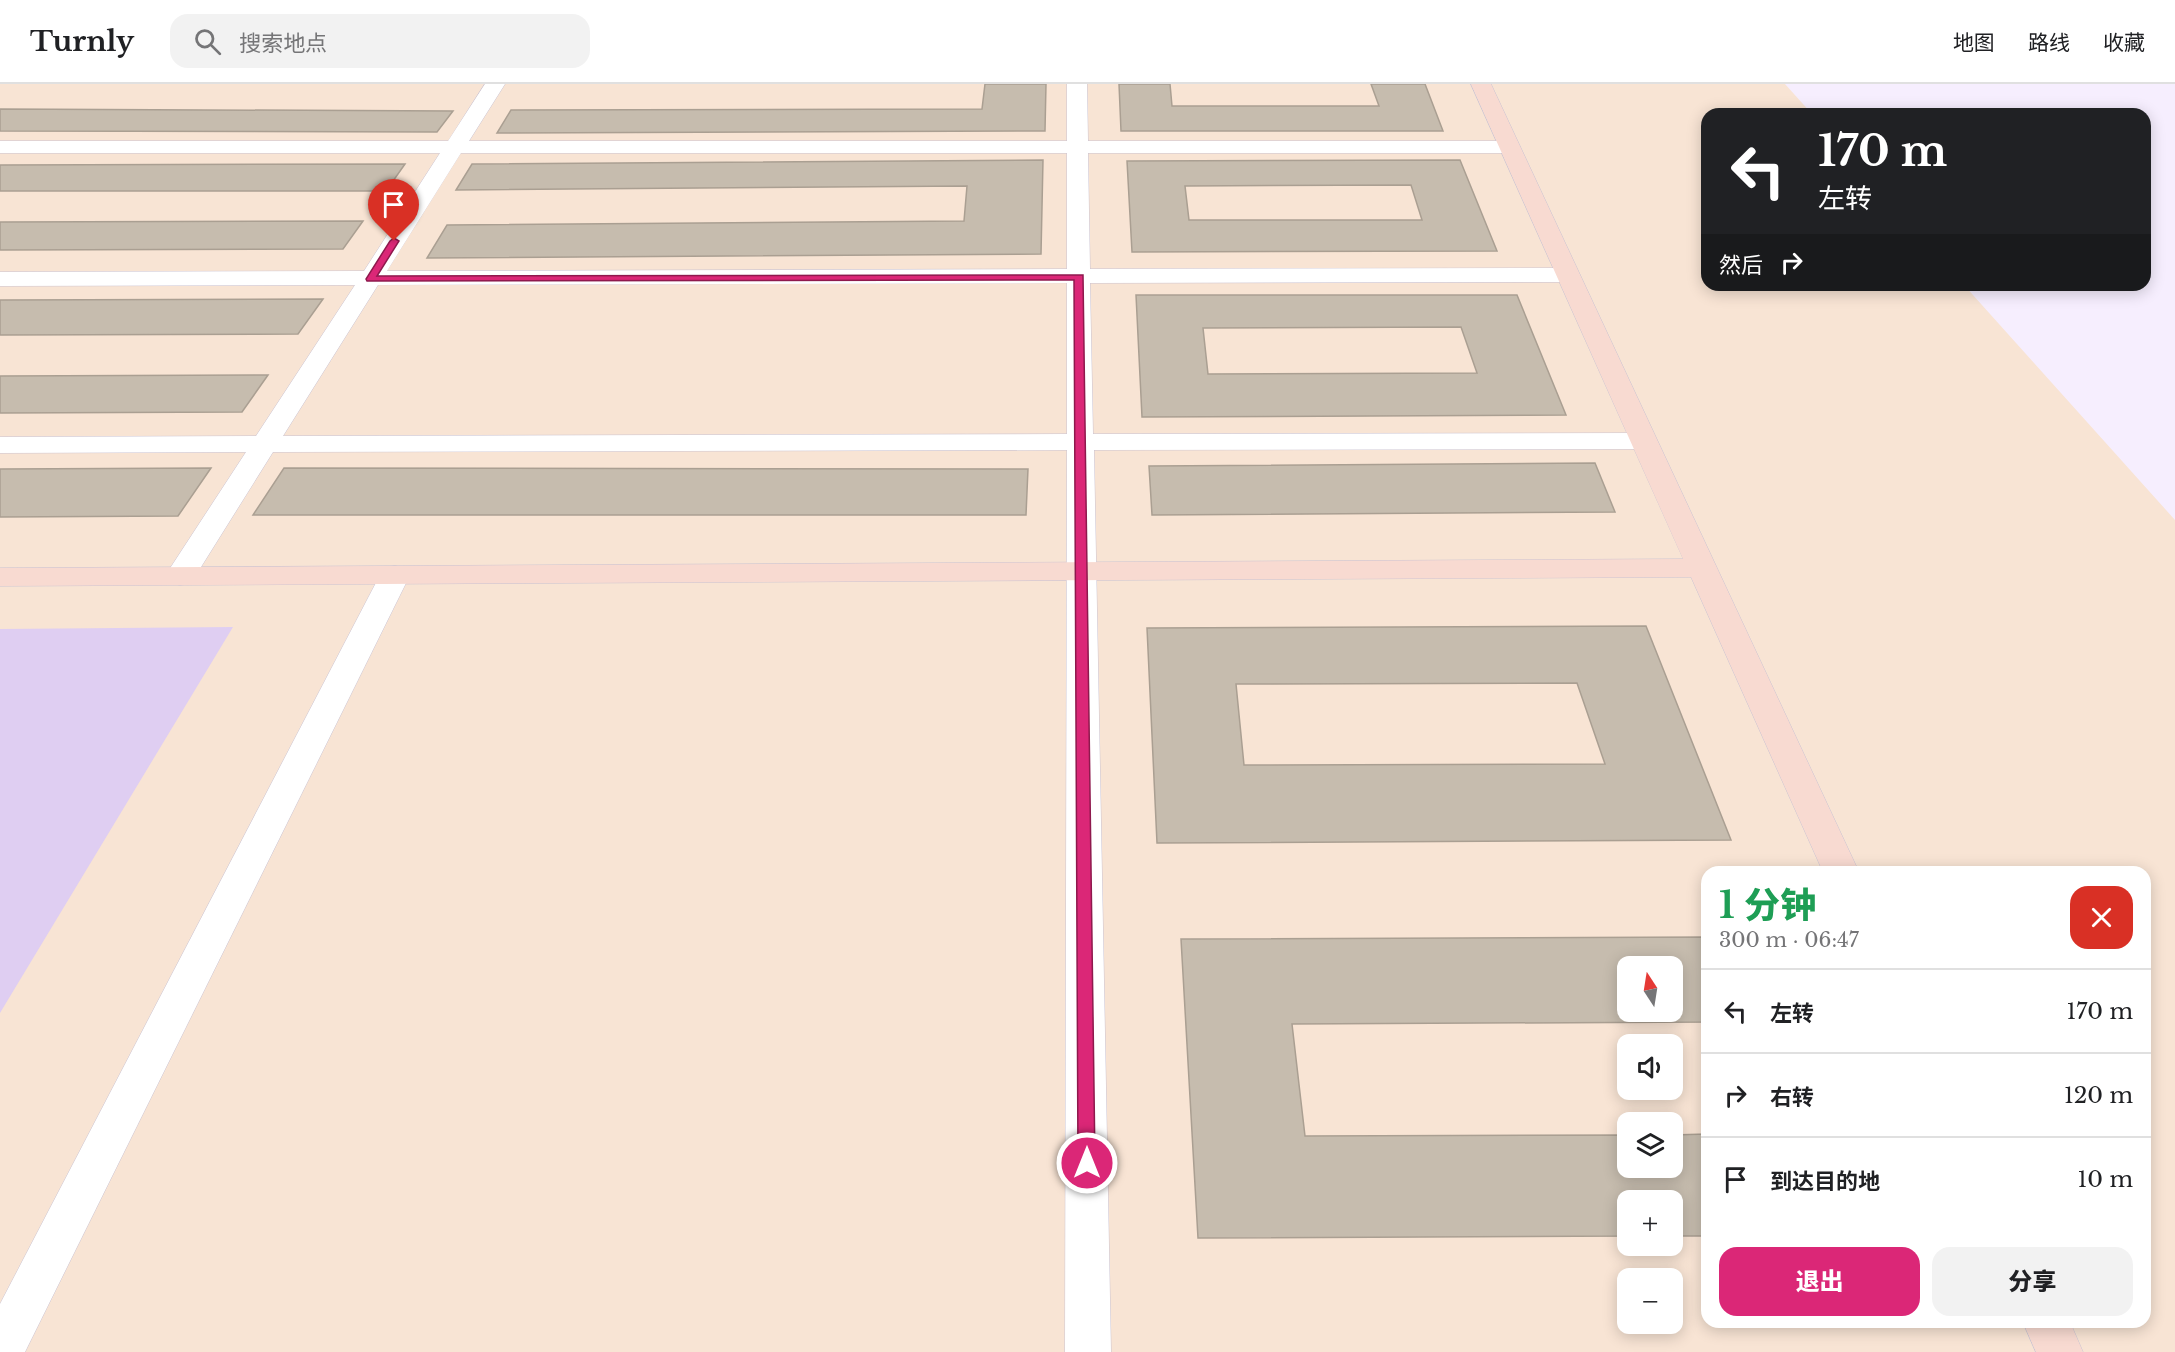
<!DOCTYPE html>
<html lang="zh">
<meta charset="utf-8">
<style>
:root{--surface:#fff;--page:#f2f2f2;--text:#202124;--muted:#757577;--line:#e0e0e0;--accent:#db2777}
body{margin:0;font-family:"Libre Baskerville","Noto Sans SC",serif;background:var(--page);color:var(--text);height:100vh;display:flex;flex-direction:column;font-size:22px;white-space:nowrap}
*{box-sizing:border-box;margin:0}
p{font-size:20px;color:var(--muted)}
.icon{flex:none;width:33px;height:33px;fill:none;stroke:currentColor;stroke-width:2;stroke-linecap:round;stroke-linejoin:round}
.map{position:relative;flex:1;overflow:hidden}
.drawer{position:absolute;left:1701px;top:782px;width:450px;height:462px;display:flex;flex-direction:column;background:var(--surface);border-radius:18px;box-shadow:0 3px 15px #0003}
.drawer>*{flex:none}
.top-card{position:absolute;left:1701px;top:24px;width:450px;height:183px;border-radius:18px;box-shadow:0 3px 15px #0003;background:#202124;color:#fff;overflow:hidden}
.needle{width:39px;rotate:348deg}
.tools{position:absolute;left:1617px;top:872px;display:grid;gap:12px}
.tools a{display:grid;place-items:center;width:66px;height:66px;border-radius:12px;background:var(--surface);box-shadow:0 3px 15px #0003;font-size:30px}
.pin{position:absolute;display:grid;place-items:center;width:51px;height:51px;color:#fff;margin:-62px -26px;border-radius:50% 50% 50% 0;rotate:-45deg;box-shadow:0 0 6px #0007}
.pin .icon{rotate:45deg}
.me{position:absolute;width:66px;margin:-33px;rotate:0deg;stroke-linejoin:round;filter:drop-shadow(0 0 4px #0008)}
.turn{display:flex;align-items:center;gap:21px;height:126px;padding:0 18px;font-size:27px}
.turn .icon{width:78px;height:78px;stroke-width:2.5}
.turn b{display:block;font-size:42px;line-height:51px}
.then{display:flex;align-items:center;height:57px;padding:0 18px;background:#0003;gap:12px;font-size:22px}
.round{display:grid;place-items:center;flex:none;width:63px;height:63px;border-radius:18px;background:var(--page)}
.head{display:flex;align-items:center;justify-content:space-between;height:102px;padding:0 18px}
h1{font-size:36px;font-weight:800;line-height:45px;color:#1e9e55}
.primary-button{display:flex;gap:12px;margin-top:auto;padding:12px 18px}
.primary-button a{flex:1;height:69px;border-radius:18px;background:var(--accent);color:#fff;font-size:24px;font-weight:800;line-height:69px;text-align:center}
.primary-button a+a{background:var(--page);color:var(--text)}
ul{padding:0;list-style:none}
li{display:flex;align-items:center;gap:18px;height:84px;padding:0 18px;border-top:2px solid var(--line)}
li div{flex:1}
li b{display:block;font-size:22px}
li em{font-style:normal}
header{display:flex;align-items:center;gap:36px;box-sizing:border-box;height:84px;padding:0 30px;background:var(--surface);border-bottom:2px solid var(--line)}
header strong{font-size:28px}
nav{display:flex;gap:33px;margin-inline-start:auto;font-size:21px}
.search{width:420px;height:54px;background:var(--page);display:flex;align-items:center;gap:15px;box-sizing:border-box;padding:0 21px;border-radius:18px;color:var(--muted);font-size:22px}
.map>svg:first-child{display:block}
</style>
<header>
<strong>Turnly</strong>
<div class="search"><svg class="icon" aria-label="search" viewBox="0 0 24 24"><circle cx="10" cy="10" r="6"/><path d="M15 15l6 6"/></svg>搜索地点</div>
<nav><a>地图</a><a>路线</a><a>收藏</a></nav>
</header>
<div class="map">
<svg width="2175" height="1268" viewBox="0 0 2175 1268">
<rect width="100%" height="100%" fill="#f6eefe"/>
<path fill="#f8e4d4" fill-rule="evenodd" d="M0,0H1785L1812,30H1707V201H1964L2175,436V1268H0ZM1707,788H2145V1238H1707ZM1628,882H1672V927H1628ZM1628,960H1672V1005H1628ZM1628,1038H1672V1083H1628ZM1628,1116H1672V1161H1628ZM1628,1194H1672V1239H1628Z"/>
<polygon fill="#dfcef2" points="233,543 0,929 0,545"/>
<g fill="#c6bcae" stroke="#aa9f92" stroke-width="1.5" fill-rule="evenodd">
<polygon points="985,0 1046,0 1045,47 497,49 511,26 982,25"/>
<polygon points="1119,0 1170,0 1172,22 1379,22 1371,0 1425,0 1443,47 1121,47"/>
<polygon points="0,25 453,27 437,48 0,47"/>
<polygon points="1043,76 1041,170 427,174 447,141 964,137 967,102 456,106 472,80"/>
<path d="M1460,76L1497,167L1132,168L1127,77ZM1411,101L1422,136H1189L1185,102Z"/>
<polygon points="405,80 386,107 0,107 0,81"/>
<polygon points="363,137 343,165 0,166 0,138"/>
<path d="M1136,211H1517L1566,331L1142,333ZM1461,243L1477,289L1208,290L1203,244Z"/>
<polygon points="323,215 298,250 0,251 0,216"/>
<polygon points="268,291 242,328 0,329 0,292"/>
<polygon points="1595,379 1615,428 1152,431 1149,382"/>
<polygon points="211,384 178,432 0,433 0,385"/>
<polygon points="284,384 1028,385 1026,431 253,431"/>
<path d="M1646,542L1731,756L1157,759L1147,544ZM1577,599L1605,680L1244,681L1236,600Z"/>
<path d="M1707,853V938L1292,940L1305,1052L1628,1051V1083H1672V1051L1707,1050V1152H1672V1116H1628V1152L1198,1154L1181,855ZM1628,882H1672V927H1628Z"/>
</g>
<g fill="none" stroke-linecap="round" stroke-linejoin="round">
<g stroke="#cac3d2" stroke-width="1">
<g id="street">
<path d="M485,0H505L469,57H1067V0H1087L1088,57H1510L1517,59L1520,63L1517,67L1510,69H1088L1090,185L1568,184L1576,186L1580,191L1576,196L1568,198L1090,199L1093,350L1644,349L1654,351L1657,357L1654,363L1644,365L1094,366L1111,1268H1065L1067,366L273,368L191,499L180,501L169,499L165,492L246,368L0,369V353L256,352L355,201L0,202V188L364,187L440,69H0V57H448ZM461,69H1067V185L387,187ZM1067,199V350L283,352L378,201Z"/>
<polygon points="395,482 406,484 410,491 25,1268 0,1268 0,1220 380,491 384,484"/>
</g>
</g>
<g stroke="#cac3d2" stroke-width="1">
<g id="secondary">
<polygon points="1471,0 1491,0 1859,788 1823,788 1691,493 0,502 0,484 1683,475"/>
<polygon points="2023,1238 2070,1238 2083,1268 2036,1268"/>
</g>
</g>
<use href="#street" fill="#fff" fill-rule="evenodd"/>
<use href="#secondary" fill="#f8dad1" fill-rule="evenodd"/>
</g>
<polygon fill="#db2777" stroke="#8e194d" stroke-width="1.5" points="394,154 399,157 377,192 1083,191 1095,1079 1093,1084 1087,1087 1080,1084 1078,1079 1074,196 367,197 366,195 390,157"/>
</svg>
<div class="tools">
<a><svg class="needle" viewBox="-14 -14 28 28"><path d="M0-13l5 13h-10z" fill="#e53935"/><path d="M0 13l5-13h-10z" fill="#757577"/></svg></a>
<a><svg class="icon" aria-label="sound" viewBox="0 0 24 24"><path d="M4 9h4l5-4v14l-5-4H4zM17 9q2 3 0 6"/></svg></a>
<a><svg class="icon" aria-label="layers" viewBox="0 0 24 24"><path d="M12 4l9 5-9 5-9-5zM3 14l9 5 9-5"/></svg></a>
<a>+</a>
<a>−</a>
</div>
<div class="pin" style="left:394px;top:157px;background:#d93025"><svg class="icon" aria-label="arrive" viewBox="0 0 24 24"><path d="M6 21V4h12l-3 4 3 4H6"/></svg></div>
<svg class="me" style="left:1087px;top:1079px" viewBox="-20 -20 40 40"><circle r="17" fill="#db2777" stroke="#fff" stroke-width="3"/><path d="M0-11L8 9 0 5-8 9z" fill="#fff"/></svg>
<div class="top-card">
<div class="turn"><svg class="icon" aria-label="left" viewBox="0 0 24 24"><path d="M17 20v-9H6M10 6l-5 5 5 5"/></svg><div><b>170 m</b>左转</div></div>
<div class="then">然后<svg class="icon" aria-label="right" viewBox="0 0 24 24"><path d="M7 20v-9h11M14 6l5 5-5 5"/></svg></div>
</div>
<section class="drawer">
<div class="head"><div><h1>1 分钟</h1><p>300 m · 06:47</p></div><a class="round" style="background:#d93025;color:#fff"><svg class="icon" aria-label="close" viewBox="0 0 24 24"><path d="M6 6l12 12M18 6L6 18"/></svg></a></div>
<ul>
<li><svg class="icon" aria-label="left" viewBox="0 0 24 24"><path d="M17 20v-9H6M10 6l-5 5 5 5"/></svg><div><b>左转</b></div><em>170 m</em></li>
<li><svg class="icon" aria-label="right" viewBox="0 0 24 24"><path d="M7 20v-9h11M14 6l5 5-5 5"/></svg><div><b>右转</b></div><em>120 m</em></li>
<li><svg class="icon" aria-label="arrive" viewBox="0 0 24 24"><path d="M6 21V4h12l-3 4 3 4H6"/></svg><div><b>到达目的地</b></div><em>10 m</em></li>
</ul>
<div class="primary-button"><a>退出</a><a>分享</a></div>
</section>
</div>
